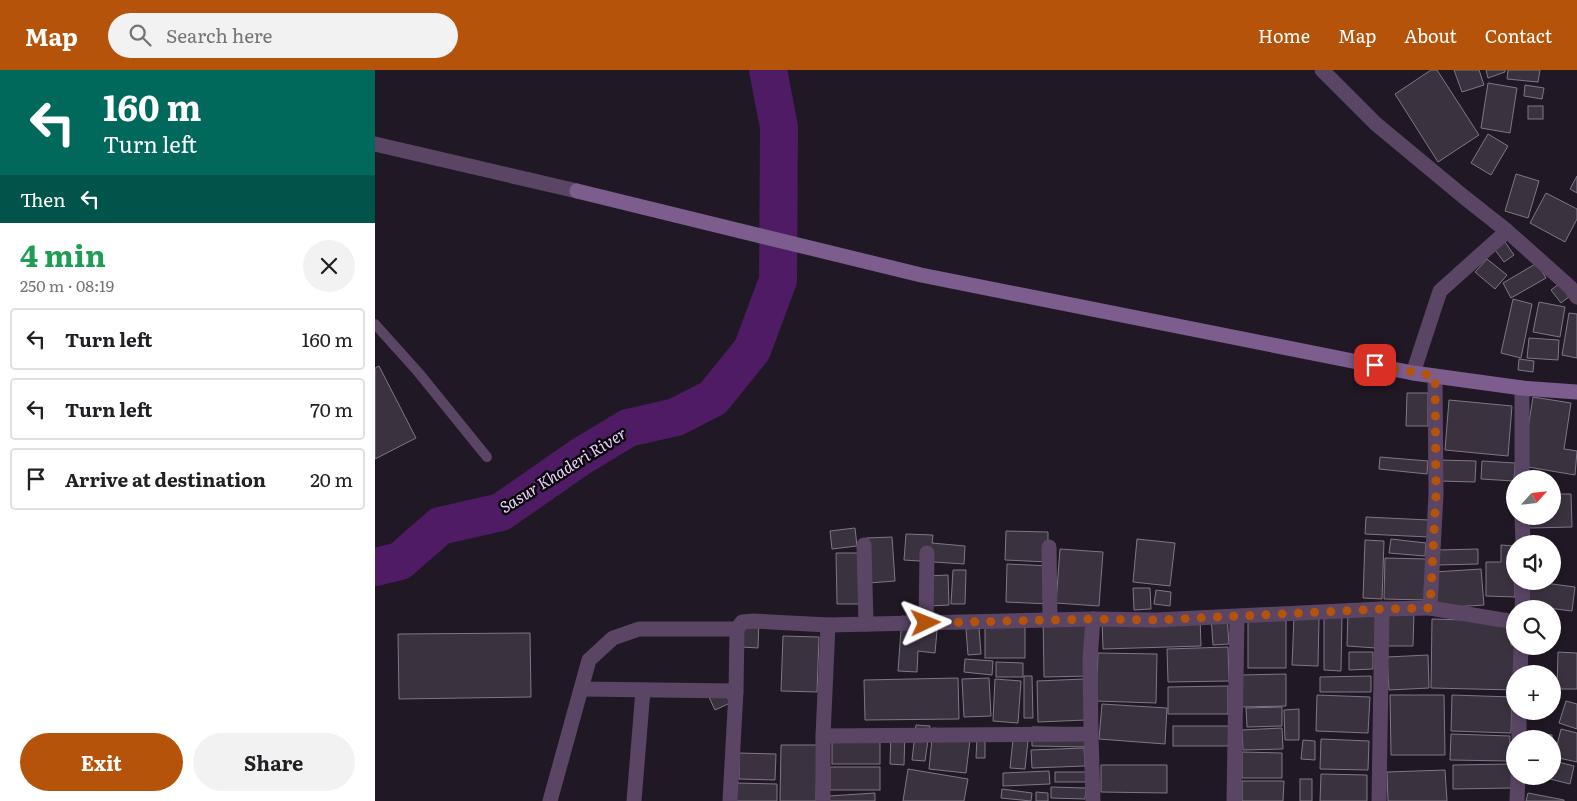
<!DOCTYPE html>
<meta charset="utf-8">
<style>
:root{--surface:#fff;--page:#f2f2f2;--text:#202124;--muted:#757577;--line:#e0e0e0;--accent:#b45309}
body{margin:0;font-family:Literata,serif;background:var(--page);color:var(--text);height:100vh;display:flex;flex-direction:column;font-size:19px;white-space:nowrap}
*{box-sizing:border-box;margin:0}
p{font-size:16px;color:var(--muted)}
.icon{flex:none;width:28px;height:28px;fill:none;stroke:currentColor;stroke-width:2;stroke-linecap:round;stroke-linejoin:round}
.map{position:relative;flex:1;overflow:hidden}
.details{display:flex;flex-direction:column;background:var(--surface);width:375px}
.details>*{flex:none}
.banner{background:#00695c;color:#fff;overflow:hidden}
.needle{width:32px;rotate:63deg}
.tools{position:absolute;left:1131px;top:400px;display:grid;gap:10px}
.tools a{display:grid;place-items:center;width:55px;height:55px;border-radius:50%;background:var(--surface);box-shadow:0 2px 8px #0003;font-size:25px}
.pin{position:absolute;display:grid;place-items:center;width:42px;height:42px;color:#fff;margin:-21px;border-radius:10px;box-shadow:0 2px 8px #0006}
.me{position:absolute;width:55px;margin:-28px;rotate:88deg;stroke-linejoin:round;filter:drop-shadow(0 0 4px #0008)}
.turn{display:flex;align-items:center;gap:18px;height:105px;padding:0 20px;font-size:22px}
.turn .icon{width:65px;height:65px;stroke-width:2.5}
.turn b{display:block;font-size:35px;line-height:42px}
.then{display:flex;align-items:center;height:48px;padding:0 20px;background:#0003;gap:10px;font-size:19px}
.round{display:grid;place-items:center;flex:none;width:52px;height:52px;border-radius:26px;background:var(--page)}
.head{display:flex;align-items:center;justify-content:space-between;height:85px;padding:0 20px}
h1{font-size:30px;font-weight:700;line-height:38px;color:#1e9e55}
.primary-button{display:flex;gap:10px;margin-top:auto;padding:10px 20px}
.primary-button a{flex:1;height:58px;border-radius:30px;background:var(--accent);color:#fff;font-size:20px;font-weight:700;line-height:58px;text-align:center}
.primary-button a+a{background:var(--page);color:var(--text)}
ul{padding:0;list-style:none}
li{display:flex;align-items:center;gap:15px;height:62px;margin:0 10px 8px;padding:0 10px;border:2px solid var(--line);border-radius:5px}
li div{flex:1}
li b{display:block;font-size:19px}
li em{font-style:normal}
header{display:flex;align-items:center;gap:30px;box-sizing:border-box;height:70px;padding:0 25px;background:var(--accent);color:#fff}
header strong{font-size:24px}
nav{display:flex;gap:28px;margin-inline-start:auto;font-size:18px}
.search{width:350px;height:45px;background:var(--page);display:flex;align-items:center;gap:12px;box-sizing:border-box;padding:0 18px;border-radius:28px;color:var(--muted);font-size:19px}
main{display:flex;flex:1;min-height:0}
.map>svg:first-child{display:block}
</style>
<header>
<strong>Map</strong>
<div class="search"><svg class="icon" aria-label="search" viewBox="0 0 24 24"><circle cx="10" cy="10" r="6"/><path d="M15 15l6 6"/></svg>Search here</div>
<nav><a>Home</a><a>Map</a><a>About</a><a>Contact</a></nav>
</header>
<main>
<section class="details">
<div class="banner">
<div class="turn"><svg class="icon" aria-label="left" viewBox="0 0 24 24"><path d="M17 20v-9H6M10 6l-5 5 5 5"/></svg><div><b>160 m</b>Turn left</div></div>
<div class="then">Then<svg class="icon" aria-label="left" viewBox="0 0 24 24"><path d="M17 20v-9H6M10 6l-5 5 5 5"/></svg></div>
</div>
<div class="head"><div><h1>4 min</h1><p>250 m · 08:19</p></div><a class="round"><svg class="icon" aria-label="close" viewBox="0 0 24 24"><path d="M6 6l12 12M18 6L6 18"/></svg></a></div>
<ul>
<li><svg class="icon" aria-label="left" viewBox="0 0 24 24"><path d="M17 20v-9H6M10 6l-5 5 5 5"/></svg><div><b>Turn left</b></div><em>160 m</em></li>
<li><svg class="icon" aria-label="left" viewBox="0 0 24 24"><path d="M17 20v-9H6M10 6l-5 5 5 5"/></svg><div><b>Turn left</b></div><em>70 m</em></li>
<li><svg class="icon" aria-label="arrive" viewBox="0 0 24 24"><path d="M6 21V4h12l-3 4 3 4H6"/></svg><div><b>Arrive at destination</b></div><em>20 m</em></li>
</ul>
<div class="primary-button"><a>Exit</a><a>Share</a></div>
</section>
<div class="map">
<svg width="1202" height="731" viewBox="0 0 1202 731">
<rect width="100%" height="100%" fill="#201824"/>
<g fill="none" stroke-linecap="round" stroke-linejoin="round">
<polyline stroke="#4e1b64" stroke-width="38" points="0,497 25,491 65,456 126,442 205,387 253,358 301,347 338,328 377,280 403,210 404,57 393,0"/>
</g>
<g fill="#3b323f" stroke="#807685">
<polygon points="1056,0 1062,0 1104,65 1063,92 1020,24"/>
<polygon points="1079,0 1104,0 1109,15 1087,22"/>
<polygon points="1111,0 1130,0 1130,2 1113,8"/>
<polygon points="1133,0 1165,0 1163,12 1132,9"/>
<polygon points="1113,13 1142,18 1135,63 1106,58"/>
<polygon points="1150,15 1169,18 1167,29 1149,26"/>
<rect x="1153" y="36" width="15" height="13"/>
<polygon points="1113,64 1133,76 1116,105 1096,93"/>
<polygon points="1141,104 1164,111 1153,148 1130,141"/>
<polygon points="1202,106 1202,123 1195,119"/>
<polygon points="1171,123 1202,139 1202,149 1190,172 1155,153"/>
<polygon points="1130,172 1139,185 1129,192 1120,180"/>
<polygon points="1112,189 1132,205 1120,219 1100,202"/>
<polygon points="1162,193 1171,208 1136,228 1128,213"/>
<polygon points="1185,213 1195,226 1186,233 1176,220"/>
<polygon points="1138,229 1157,234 1146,288 1126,283"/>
<polygon points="1164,232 1190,237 1185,267 1158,262"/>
<polygon points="1194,243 1202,244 1202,288 1187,285"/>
<polygon points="1154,268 1184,270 1183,290 1152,288"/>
<polygon points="1144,289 1159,291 1158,302 1143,300"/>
<polygon points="4,296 41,368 0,389 0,298"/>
<polygon points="1032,323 1053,323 1053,356 1031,356"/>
<polygon points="1158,327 1196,333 1189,379 1202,381 1200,405 1147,396"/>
<polygon points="1074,330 1137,336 1133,386 1070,380"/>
<polygon points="1005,387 1053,391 1052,404 1004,399"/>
<polygon points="1065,390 1101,391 1100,412 1064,411"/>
<polygon points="1107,391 1140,393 1139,411 1106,409"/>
<polygon points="1178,424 1196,424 1197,457 1154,458 1153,446 1178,446"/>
<polygon points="991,447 1054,450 1054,467 990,464"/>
<polygon points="480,458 482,476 457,479 455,461"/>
<polygon points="631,461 673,462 673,492 630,490"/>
<polygon points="531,464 558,465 557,473 590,476 589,494 529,490"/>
<polygon points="517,467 520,511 494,513 491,468"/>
<polygon points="762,469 800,473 795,516 758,512"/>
<polygon points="1016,469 1051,473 1050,486 1014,483"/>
<polygon points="990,470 1009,471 1007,529 988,528"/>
<polygon points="1126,475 1140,476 1140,527 1111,526 1111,492 1126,492"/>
<polygon points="685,479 728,482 724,536 681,533"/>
<polygon points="1103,479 1103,494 1063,495 1063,480"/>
<polygon points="461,483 486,483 485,534 462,534"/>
<polygon points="1010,488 1052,489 1052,530 1009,529"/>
<polygon points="632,494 677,496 675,534 631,532"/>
<polygon points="1106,499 1109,535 1062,538 1059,502"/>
<polygon points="578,500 591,500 590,534 576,534"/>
<polygon points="573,505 574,535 553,536 552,506"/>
<polygon points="1154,511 1200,517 1197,541 1148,535"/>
<polygon points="758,518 775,518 776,539 759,540"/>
<polygon points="781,520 796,522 795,536 779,534"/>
<polygon points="973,540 1002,542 1001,578 972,576"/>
<polygon points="1012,540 1039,541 1038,576 1012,576"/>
<polygon points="713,543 714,606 669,607 668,544"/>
<rect x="873" y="543" width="38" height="55"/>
<polygon points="949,545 967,545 966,601 949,600"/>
<polygon points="527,546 563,549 560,583 543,581 542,602 523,601"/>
<polygon points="825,546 826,576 728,579 727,549"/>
<polygon points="852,546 854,574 838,575 836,547"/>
<polygon points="1136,546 1136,575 1140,575 1140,620 1056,618 1057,549 1091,550"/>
<polygon points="919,547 944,548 943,596 917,595"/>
<polygon points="368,548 384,549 383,578 367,577"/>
<rect x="610" y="550" width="40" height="38"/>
<polygon points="604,558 606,584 593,585 591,559"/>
<polygon points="155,563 156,627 24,629 23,564"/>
<polygon points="408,566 444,567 442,622 406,621"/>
<polygon points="853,577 854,611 793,612 792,579"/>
<polygon points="974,582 998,582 998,599 974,600"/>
<polygon points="1183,582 1202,583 1202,619 1182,619"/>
<polygon points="723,583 782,584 781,633 721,631"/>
<polygon points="1053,585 1054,618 1014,620 1012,587"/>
<polygon points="590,589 618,591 617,605 589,602"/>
<polygon points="621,592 648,593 648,607 621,607"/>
<polygon points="911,604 911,636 866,637 865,605"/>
<polygon points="649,606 657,606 658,648 649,648"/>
<polygon points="996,606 996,622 945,622 945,607"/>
<polygon points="583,608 584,649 490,650 489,610"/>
<polygon points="614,608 616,646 589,647 587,609"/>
<polygon points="620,609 646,611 643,653 618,651"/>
<polygon points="709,609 711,650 663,652 662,611"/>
<polygon points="853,616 853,644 793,644 793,617"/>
<polygon points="348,618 355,633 340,640 333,625"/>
<polygon points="942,625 995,627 993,663 941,661"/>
<polygon points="1015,625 1069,625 1070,685 1016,685"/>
<polygon points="1077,625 1137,627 1136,663 1076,661"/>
<polygon points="1191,631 1202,634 1202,659 1184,653"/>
<polygon points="727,634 792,638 790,674 724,669"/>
<polygon points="907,637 907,656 872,657 871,638"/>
<polygon points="924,639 924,670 910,670 909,640"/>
<polygon points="541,655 555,656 550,691 537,690"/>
<rect x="798" y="656" width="57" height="20"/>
<polygon points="657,657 715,658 715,677 657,676"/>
<polygon points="558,658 596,662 591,703 554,699"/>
<polygon points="907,658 908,679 868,680 867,660"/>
<polygon points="1186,659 1202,663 1202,692 1179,687"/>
<polygon points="639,660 654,661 650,699 635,698"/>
<rect x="457" y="661" width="48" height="33"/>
<polygon points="516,661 530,661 529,695 515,694"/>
<polygon points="1153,661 1177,665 1177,669 1152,669"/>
<polygon points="1076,664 1135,666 1134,691 1075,690"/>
<polygon points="602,667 610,667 610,688 601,688"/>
<polygon points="946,669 994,671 993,700 945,699"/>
<polygon points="928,670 940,671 940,690 926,689"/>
<polygon points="406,675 442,675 441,731 405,731"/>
<polygon points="709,678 710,696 657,698 656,680"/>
<polygon points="867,682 907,683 907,708 867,708"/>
<polygon points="364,683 401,684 400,710 364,709"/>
<polygon points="1179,691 1199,696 1195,714 1175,709 1176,706 1178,706"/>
<polygon points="1137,694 1137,718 1078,719 1078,695"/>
<polygon points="726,695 792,695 792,723 726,722"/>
<rect x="455" y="697" width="50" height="23"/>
<polygon points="533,699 593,709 589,731 528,731"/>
<polygon points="1070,700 1072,731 1013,731 1012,702"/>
<polygon points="674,701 675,714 628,716 628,703"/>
<rect x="680" y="702" width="31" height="10"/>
<polygon points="946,704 992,705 992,731 945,731"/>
<rect x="925" y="709" width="12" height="22"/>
<polygon points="867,711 909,711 908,731 867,731"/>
<polygon points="360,713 402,714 402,731 360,731"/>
<polygon points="676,717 711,718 710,729 676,728"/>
<polygon points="627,719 657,723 656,731 626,728"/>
<polygon points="661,722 673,723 673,731 661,731"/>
<polygon points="500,723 500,731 454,731 454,726"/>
<polygon points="1153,723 1189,730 1189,731 1151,731"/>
</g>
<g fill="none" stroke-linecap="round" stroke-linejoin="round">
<polyline stroke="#5a4565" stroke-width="10" points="0,254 43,302 112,387"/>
<g stroke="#5a4565" stroke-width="15">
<polyline points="947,0 1001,54 1089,127 1132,161 1195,217 1202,227"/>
<polyline points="0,74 202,121"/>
<polyline points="1038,303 1065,221 1132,161"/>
<polyline points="1147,318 1147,409"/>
<polyline points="1147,446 1148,474"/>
<polyline points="489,475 491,554"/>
<polyline points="674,477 675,550"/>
<polyline points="1055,538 1140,552"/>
<polyline points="1147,539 1148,511"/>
<polyline points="551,553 552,483"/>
<polyline points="1145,604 1146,576"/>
<polyline points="206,619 361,621"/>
<polyline points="716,664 718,731"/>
<polyline points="448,666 716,664 715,589 718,549 781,550 1007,539 1055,538 1061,424 1060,306"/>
<polyline points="1144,669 1144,641"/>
<polyline points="175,731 214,590 238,568 264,559 362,559"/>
<polyline points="259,731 268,620"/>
<polyline points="355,731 361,621 362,559 367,552 379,551 453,555 718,549"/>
<polyline points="448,731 448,666 453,555"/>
<polyline points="859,731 862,547"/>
<polyline points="1004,731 1007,539"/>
<polyline points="1142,731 1143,706"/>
</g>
<polyline stroke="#7d5c8e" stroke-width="15" points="202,121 546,205 1038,303 1147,318 1202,322"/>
</g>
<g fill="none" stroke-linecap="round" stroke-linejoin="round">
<polyline stroke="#b45309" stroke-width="9" stroke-dasharray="0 16.2" points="551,553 718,549 782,550 1007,539 1055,538 1061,424 1060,306 1000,295"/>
</g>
<g text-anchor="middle" stroke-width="5" stroke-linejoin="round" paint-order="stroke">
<g font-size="16" font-style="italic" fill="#edd2fc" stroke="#08050a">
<text transform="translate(188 400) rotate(-32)" y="6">Sasur Khaderi River</text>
</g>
</g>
</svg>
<div class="tools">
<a><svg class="needle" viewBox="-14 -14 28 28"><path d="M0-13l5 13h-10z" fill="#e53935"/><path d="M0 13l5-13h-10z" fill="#757577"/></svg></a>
<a><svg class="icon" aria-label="sound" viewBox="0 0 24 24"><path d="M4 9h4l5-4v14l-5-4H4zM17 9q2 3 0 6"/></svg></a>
<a><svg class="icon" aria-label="search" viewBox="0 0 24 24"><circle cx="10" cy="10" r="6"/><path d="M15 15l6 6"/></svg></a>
<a>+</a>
<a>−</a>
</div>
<div class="pin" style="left:1000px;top:295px;background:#d93025"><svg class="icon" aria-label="arrive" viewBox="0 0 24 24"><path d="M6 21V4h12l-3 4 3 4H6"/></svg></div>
<svg class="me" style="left:551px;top:553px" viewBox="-20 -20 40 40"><path d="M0-17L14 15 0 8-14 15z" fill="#b45309" stroke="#fff" stroke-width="4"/></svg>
</div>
</main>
